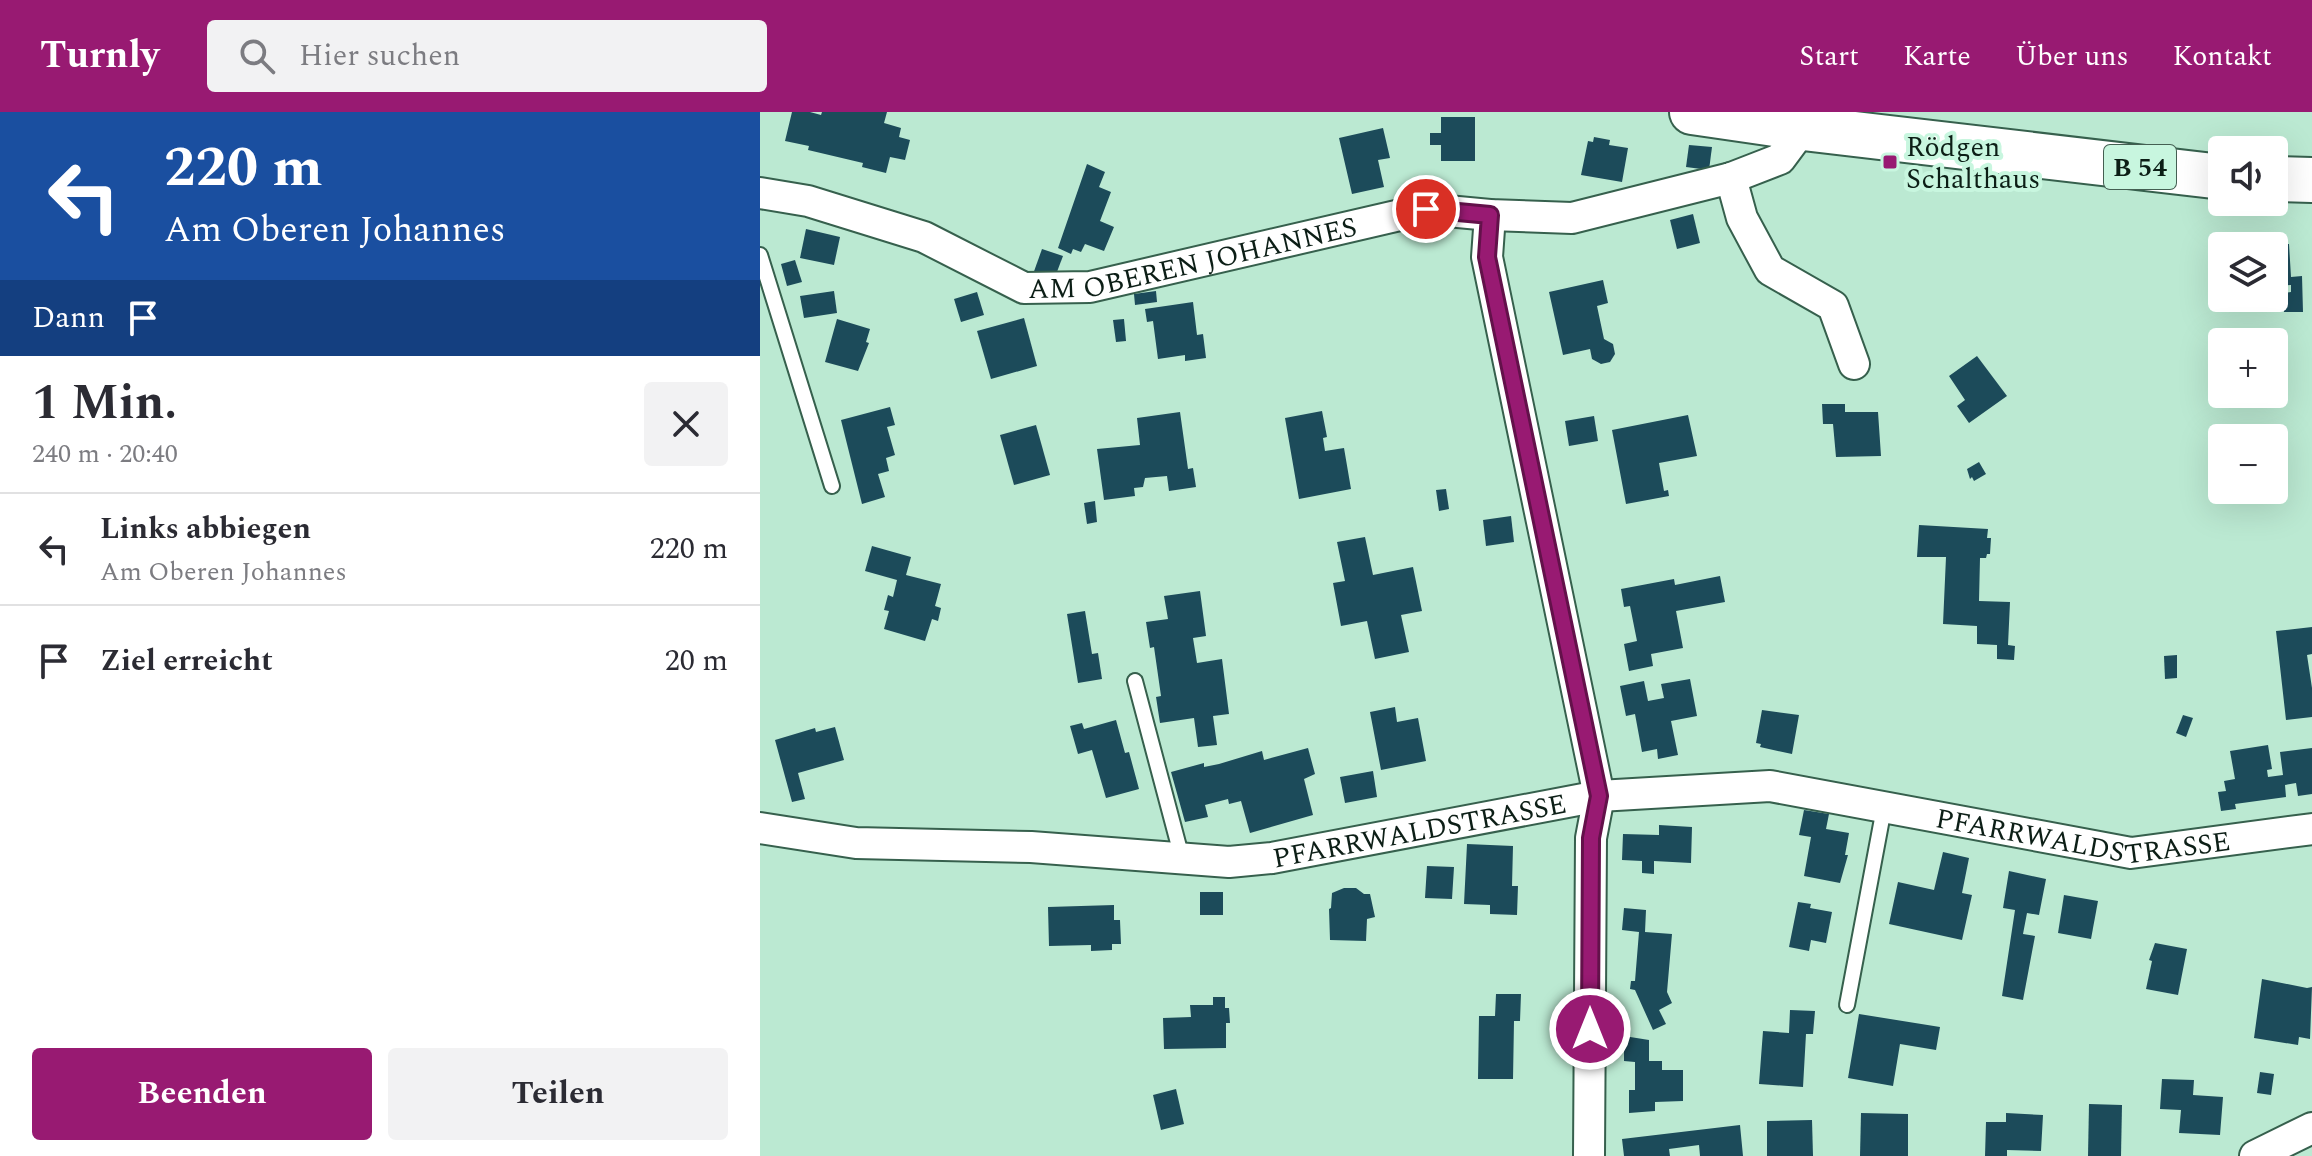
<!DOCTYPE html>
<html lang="de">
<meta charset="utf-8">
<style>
:root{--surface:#fff;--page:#f2f2f3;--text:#2b2b33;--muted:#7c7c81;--line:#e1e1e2;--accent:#981a72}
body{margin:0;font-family:Spectral,serif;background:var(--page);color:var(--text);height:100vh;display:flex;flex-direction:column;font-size:30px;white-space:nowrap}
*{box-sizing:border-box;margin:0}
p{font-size:26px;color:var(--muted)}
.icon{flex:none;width:44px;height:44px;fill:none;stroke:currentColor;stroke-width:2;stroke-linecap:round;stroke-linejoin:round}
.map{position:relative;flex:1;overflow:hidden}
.side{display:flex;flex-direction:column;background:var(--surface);width:760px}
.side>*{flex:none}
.banner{background:#1a4fa0;color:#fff;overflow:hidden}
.controls{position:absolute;left:1448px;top:24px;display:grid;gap:16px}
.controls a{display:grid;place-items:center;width:80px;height:80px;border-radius:8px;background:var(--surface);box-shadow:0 8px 32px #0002;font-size:40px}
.pin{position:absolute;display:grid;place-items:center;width:68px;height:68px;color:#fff;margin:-34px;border:4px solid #fff;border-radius:50%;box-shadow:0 2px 8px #0007}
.me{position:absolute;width:88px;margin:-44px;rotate:0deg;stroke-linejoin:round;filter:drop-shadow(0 0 6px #0008)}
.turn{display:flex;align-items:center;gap:28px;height:168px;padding:0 32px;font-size:36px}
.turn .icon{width:104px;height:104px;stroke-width:2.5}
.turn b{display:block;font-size:56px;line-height:68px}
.then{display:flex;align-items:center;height:76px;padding:0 32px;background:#0003;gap:16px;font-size:30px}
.round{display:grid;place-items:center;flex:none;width:84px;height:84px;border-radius:8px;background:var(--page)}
.overview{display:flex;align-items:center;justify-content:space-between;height:136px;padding:0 32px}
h1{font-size:48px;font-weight:700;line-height:60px}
.cta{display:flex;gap:16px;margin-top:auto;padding:16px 32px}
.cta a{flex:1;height:92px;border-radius:8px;background:var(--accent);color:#fff;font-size:32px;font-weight:700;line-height:92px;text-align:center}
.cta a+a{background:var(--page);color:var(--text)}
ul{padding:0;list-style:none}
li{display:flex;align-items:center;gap:24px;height:112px;padding:0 32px;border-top:2px solid var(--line)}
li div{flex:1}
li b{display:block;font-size:30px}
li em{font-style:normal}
header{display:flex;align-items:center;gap:48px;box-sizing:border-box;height:112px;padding:0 40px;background:var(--accent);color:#fff}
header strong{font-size:38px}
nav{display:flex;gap:44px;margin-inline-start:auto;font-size:28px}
.search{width:560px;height:72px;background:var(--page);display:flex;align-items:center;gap:20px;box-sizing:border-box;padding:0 28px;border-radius:8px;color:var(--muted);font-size:30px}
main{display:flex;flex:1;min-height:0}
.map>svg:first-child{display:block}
</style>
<header>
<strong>Turnly</strong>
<div class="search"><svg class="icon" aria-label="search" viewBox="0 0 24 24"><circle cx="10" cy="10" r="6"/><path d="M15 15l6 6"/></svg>Hier suchen</div>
<nav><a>Start</a><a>Karte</a><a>Über uns</a><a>Kontakt</a></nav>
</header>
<main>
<section class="side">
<div class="banner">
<div class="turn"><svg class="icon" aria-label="left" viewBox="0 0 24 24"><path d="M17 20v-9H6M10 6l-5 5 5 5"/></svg><div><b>220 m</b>Am Oberen Johannes</div></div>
<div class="then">Dann<svg class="icon" aria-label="arrive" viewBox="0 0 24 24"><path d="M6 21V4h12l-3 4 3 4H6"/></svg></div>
</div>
<div class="overview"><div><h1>1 Min.</h1><p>240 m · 20:40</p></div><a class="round"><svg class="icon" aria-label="close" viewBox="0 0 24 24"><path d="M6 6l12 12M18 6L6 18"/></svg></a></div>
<ul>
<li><svg class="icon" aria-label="left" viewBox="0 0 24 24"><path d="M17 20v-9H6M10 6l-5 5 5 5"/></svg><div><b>Links abbiegen</b><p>Am Oberen Johannes</p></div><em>220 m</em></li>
<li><svg class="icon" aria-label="arrive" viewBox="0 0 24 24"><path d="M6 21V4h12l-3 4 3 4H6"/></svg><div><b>Ziel erreicht</b></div><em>20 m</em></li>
</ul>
<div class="cta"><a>Beenden</a><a>Teilen</a></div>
</section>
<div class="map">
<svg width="1552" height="1044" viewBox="0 0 1552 1044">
<rect width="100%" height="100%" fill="#bbe9d2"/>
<g fill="#1c4b5a">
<polygon points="32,0 50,0 61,3 62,0 127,0 124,11 141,16 139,25 150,28 145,48 130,45 126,61 102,55 103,51 48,38 49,34 25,29"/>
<polygon points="681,5 715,5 715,49 681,49 681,33 670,33 670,21 681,21"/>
<polygon points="623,16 630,46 618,48 624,75 592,82 579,26"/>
<polygon points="834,25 850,28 849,33 868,36 862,70 821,63 828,29 833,30"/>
<polygon points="929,33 952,35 949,58 926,55"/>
<polygon points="327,52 345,60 339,75 351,80 340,109 354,115 344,139 325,132 321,140 313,137 311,142 298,136"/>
<polygon points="933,102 940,131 917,137 910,108"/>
<polygon points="46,117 80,125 74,153 40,146"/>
<polygon points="1514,132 1529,132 1531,165 1542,164 1543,200 1524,200 1523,181 1531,180 1531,173 1514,174"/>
<polygon points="282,137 303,144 295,165 272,165"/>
<polygon points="35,148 42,170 27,174 21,152"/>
<polygon points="843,168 848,191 837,194 844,227 853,232 855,242 850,250 841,252 832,247 830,237 803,243 789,180"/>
<polygon points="74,179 77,201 44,206 40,184"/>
<polygon points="396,179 397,190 375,193 374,182"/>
<polygon points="217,180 224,203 201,210 194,187"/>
<polygon points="433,190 437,223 443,222 446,246 425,249 425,243 398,247 393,209 387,210 385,197"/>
<polygon points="264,206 277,254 231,267 217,219"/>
<polygon points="77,207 110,217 106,230 109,231 98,259 65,250"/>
<polygon points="364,207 366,229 356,230 353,208"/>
<polygon points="1217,244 1247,284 1209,311 1197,294 1205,288 1189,264"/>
<polygon points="1062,292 1085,292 1085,300 1118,300 1121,344 1076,345 1073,312 1063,312"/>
<polygon points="130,295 135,313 127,315 135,343 126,346 129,359 118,362 125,385 102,392 81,308"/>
<polygon points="562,299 567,325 563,326 565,339 584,336 591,377 539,387 525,306"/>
<polygon points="420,300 428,357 433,356 436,375 409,379 407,364 385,366 383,375 374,376 375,384 344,388 337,337 380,333 377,306"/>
<polygon points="928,303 937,344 899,351 904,379 908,378 909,384 866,392 852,318"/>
<polygon points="834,304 838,329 809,334 805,309"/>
<polygon points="276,313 290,363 254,373 240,323"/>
<polygon points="1219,350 1226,362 1214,369 1212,365 1210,367 1207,357"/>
<polygon points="686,377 689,397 679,399 676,378"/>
<polygon points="335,389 337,410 327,412 324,391"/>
<polygon points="751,404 754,430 726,434 723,408"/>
<polygon points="1159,413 1228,417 1227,426 1231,426 1230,442 1227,442 1226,446 1220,446 1219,489 1250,490 1248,533 1255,534 1254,548 1237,547 1237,533 1217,532 1217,514 1183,512 1186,445 1157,445"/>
<polygon points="605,425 613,463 653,455 662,499 641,503 649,540 615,547 607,509 581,514 573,471 585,469 577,430"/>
<polygon points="112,434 151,445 146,463 181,472 175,494 181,496 178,509 172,507 165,529 124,517 129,499 124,498 128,483 133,485 137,468 105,459"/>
<polygon points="960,464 965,490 916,499 923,536 891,542 893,554 869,559 864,532 877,529 870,494 864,495 861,477 914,467 915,473"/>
<polygon points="440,479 446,524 433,526 437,551 462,547 469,602 453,604 457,633 438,635 434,606 400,611 396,585 401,584 394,535 390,536 386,510 408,507 404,484"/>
<polygon points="325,499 332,542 338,541 342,567 318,571 307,502"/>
<polygon points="1552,515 1552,542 1547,543 1552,576 1552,605 1526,608 1516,519"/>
<polygon points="1417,543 1417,566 1405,567 1404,544"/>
<polygon points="930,567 937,604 911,609 918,643 898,647 897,637 882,640 875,602 866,604 860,574 884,569 888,589 904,586 901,572"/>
<polygon points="635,595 637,610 658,606 666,649 621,658 610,600"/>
<polygon points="1002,598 1039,603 1032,642 1000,635 1001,632 996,631"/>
<polygon points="1423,603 1433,606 1426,625 1416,621"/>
<polygon points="356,608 365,641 369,640 379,677 346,686 332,638 318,642 310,614 322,611 324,617"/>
<polygon points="75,615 84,648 38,661 45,687 32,690 15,628 55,616 56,620"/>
<polygon points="1508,633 1512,657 1507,658 1508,665 1523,663 1520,640 1552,636 1552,682 1538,684 1536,671 1525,673 1526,685 1475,692 1476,697 1461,699 1458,680 1466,679 1464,669 1475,667 1470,639"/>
<polygon points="548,636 555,662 544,667 553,703 490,721 481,689 469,692 468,687 445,693 448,705 425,710 411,660 444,651 444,655 459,652 502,639 504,648"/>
<polygon points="613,659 617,685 585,691 580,665"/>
<polygon points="1044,698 1069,702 1066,717 1089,721 1085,743 1088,743 1080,771 1044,764 1051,725 1039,723"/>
<polygon points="899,713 932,715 931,751 894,749 894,762 882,761 882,749 862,748 863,722 899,723"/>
<polygon points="707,732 753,734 752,774 758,774 757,803 730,802 730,793 704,792"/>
<polygon points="1183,740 1209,746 1202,781 1212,783 1202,828 1129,812 1138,770 1174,778"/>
<polygon points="667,754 694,755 692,787 665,786"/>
<polygon points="1249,759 1286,767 1279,803 1267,801 1263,822 1275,824 1263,888 1242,884 1255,798 1243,796"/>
<polygon points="584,776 596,776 604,782 610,782 615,805 607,807 606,829 570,828 569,797 571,796 572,781"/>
<rect x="440" y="780" width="23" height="23"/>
<polygon points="1304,783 1338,789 1331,827 1298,821"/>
<polygon points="1038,790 1051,792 1050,796 1072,800 1066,831 1051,828 1049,839 1029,835"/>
<polygon points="354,793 354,808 360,808 361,832 352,832 352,838 331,839 331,833 289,834 288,795"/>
<polygon points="864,796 886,798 885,820 912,822 907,880 912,891 899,898 906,912 893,918 875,878 870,877 871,869 875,869 879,820 862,818"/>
<polygon points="1395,831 1427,837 1418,883 1386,877 1392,849 1389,848"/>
<polygon points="1502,867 1547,876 1552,875 1550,927 1539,925 1538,933 1494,926"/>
<polygon points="736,882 761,882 760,909 754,909 753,967 718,967 719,904 735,904"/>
<polygon points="453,885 465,885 465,896 469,896 470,911 466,911 466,936 404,937 403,906 431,905 430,893 453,893"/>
<polygon points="1030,898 1055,899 1053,922 1046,922 1043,975 999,972 1003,919 1029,921"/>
<polygon points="1099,902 1180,915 1176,938 1140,932 1133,974 1088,966"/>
<polygon points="864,924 889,928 889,949 902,949 902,958 923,958 923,989 895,990 895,999 869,1001 869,978 875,978 875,950 864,949"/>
<polygon points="1500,960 1514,962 1511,983 1497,981"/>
<polygon points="1402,967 1434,968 1433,983 1463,985 1460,1023 1419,1021 1421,998 1400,997"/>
<polygon points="416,977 424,1012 401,1018 393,983"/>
<polygon points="1329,992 1362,993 1361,1044 1328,1044"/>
<polygon points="1101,1001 1148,1002 1148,1044 1100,1044"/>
<polygon points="1246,1001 1283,1003 1281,1039 1247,1038 1247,1044 1225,1044 1226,1010 1246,1010"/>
<polygon points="1052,1008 1053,1044 1007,1044 1007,1009"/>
<polygon points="980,1013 983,1044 940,1044 939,1033 909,1037 910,1044 864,1044 862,1027"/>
</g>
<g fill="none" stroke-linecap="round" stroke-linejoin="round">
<g stroke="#36604d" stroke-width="18">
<g id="lane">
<polyline points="0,143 72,374"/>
<polyline points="375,569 422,746"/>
<polyline points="1087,893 1124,696"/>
</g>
</g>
<g stroke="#36604d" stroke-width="34">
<g id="street">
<polyline points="971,66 982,106 1010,158 1073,194 1094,252"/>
<path id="s1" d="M0,81L48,89L164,125L264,176L330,175L666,97L730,103L812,106L971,66L1020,47L1043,16"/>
<polyline points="730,103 727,145 839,684 831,726 829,1044"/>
<path id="s2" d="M0,716L96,731L271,735L469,750L512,746L839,684L1010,674L1371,741L1552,717"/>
<polyline points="1495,1044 1552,1016"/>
</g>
</g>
<g stroke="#36604d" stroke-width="48">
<g id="primary">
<polyline points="932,0 1043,16 1462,65"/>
<polyline points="1514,67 1552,68"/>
</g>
</g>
<use href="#lane" stroke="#fff" stroke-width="14"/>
<use href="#street" stroke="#fff" stroke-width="30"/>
<use href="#primary" stroke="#fff" stroke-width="44"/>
</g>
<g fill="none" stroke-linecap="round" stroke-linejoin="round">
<g stroke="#63114a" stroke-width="20">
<polyline id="route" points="666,97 730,103 727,145 839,684 831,726 830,917"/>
</g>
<use href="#route" stroke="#981a72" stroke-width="14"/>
</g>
<rect fill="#981a72" stroke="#c8f6df" stroke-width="3" x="1122" y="42" width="16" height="16" rx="4"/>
<g text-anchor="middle" stroke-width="8" stroke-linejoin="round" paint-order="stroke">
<rect fill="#c8f6df" stroke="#445f52" stroke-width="2" x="1344" y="33" width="72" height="44" rx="6"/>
<g font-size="26" font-weight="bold" fill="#0c1e16">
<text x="1380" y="64">B 54</text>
</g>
<g font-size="28" fill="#0c1e16" stroke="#c8f6df" text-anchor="start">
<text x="1146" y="44">Rödgen<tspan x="1146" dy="32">Schalthaus</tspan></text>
</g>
<g font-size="28" fill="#0c1e16" stroke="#c8f6df">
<text dy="10" stroke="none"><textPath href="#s1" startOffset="454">AM OBEREN JOHANNES</textPath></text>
<text dy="10" stroke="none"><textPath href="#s2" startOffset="1336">PFARRWALDSTRASSE</textPath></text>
<text dy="10" stroke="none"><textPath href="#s2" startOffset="664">PFARRWALDSTRASSE</textPath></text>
</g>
</g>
</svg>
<div class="controls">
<a><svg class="icon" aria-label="sound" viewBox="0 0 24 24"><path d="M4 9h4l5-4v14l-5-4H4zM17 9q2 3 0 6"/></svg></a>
<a><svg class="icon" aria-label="layers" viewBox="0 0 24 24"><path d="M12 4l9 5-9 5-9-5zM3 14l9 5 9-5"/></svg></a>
<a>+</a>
<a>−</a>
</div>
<div class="pin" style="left:666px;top:97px;background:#d93025"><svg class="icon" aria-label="arrive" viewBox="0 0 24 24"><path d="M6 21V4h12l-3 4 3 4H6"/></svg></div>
<svg class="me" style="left:830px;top:917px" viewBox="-20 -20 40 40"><circle r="17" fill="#981a72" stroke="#fff" stroke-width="3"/><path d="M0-11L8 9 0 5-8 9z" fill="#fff"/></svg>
</div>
</main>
